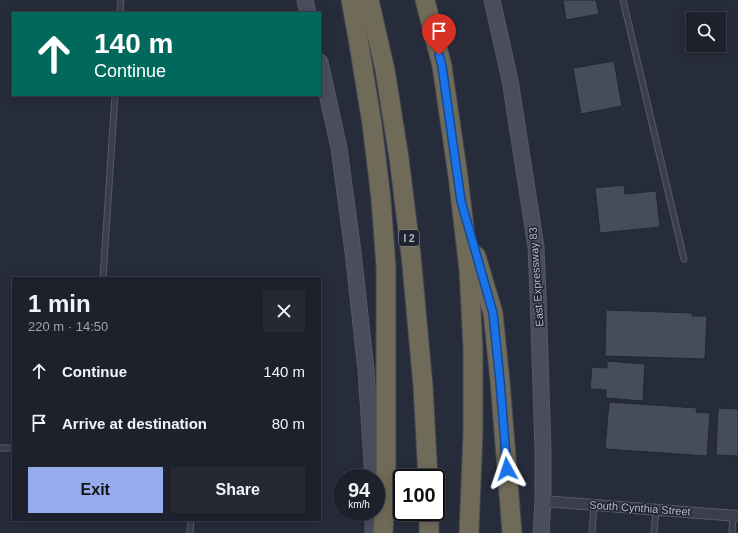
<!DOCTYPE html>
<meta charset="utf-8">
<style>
:root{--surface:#1d212c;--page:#252934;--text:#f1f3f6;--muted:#a0a3a9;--line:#3b3e48;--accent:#95abec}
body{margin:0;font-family:Arial,sans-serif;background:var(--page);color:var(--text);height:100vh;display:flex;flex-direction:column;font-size:15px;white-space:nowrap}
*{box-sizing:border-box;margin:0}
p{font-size:13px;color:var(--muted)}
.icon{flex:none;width:22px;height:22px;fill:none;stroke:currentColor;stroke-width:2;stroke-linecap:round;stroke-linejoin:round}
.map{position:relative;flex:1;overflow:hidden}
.side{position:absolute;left:12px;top:277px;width:309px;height:244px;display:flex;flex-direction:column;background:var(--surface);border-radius:0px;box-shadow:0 2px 10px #0003,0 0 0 1px var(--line)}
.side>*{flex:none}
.banner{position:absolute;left:12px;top:12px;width:309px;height:84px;border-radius:0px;box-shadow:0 2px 10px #0003,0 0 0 1px var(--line);background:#00695c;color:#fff;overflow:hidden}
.buttons{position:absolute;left:686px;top:12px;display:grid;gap:8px}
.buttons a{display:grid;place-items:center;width:40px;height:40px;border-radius:0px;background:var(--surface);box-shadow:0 2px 10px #0003,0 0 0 1px var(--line);font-size:20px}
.speed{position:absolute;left:333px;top:469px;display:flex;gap:8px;font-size:20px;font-weight:700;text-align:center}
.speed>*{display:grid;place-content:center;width:52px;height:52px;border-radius:50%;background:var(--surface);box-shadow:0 2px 10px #0003,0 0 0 1px var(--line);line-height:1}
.speed small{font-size:10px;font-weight:400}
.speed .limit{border:2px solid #111;border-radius:6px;background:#fff;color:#111}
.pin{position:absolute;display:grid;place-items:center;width:34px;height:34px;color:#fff;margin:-41px -17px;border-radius:50% 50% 50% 0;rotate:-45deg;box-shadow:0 0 4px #0007}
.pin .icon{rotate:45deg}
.me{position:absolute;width:44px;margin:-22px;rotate:355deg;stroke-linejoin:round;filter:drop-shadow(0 0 3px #0008)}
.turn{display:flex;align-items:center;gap:14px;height:84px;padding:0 16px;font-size:18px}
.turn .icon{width:52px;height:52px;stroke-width:2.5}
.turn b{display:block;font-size:28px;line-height:34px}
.round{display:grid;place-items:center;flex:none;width:42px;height:42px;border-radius:0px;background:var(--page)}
.overview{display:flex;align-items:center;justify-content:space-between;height:68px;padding:0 16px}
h1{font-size:24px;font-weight:600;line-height:30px}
.action{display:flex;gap:8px;margin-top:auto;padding:8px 16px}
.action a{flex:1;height:46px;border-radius:0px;background:var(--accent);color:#111;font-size:16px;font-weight:600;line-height:46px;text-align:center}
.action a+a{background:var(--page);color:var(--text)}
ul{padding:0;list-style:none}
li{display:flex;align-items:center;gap:12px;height:52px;padding:0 16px}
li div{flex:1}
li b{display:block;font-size:15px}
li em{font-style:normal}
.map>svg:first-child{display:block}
</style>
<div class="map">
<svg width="738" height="533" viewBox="0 0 738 533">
<rect width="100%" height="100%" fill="#272c3b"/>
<g fill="#464c5c" stroke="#212632">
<polygon points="563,0 596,0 599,14 566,20"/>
<polygon points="614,61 622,106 581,114 573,68"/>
<polygon points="624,185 625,194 656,191 660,227 600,233 595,188"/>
<polygon points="606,310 692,313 692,316 707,316 705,359 605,356"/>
<polygon points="607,361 645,364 643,401 606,398 606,390 590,389 592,367 607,368"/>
<polygon points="609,402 697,408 696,412 710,413 707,456 605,449"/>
<polygon points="718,408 738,409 738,456 716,455"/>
</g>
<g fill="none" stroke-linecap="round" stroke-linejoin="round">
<g stroke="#555a66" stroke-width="7">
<g id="service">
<polyline points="623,0 684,259"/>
<polyline points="120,13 121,0"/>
<polyline points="103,278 115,95"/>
<polyline points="0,448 13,448"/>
<polyline points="190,533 191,520"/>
<polyline points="592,533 594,505"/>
<polyline points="654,533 656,510"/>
<polyline points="732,533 733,516"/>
</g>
</g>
<g stroke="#555a66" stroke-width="12">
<polyline id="minor" points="543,501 738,516"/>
</g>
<g stroke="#555a66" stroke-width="17">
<g id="secondary">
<polyline points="305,0 308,13"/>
<polyline points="492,0 510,80 536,247 538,294 543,451 543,501 541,533"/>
<polyline points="320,62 339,148 353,252 366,370 373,478"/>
<polyline points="373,533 373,512"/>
</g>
</g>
<g stroke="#424753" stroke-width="21">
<g id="motorway">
<polyline points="351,0 358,38 372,124 381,199 386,267 386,480 383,533"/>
<polyline points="369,0 385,70 399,158 411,255 423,386 428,478"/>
<polyline points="425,0 442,66 458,176 469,270 473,349 473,433 469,533"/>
<polyline points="476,256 493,313 500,381 512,533"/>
<polyline points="429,512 429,533"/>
</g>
</g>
<use href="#service" stroke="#3a3f4b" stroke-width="5"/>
<use href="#minor" stroke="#3a3f4b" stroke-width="10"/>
<use href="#secondary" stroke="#494d5d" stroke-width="15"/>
<use href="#motorway" stroke="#706a58" stroke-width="19"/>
</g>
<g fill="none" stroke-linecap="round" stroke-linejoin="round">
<g stroke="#114b97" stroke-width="10">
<polyline id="route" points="439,55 442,66 461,201 493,313 500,381 507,469"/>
</g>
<use href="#route" stroke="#1a73e8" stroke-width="7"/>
</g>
<g text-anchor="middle" stroke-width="3" stroke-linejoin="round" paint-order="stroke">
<rect fill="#1f2430" stroke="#898d99" stroke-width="1" x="399" y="230" width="20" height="16" rx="3"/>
<g font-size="10" font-weight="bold" fill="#b6bac6">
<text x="409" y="242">I 2</text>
</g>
<g font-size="11" fill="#b6bac6" stroke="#1f2430">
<text transform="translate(536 277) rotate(-94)" y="4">East Expressway 83</text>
<text transform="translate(640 508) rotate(4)" y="4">South Cynthia Street</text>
</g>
</g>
</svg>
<div class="buttons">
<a><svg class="icon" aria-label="search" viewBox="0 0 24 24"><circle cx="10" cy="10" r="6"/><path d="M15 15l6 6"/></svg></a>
</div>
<div class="speed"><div>94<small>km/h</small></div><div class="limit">100</div></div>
<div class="pin" style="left:439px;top:55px;background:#d93025"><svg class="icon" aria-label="arrive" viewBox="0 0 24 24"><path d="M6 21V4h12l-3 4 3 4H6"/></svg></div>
<svg class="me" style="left:507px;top:469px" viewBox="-20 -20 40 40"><path d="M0-17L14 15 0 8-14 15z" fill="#1a73e8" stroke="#fff" stroke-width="4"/></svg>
<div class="banner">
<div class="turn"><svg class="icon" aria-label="ahead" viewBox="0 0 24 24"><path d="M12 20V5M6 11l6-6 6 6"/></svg><div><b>140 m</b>Continue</div></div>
</div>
<section class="side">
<div class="overview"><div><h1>1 min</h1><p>220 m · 14:50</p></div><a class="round"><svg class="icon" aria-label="close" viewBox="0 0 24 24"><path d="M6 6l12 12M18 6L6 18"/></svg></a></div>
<ul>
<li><svg class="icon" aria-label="ahead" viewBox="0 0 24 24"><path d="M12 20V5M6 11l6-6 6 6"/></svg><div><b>Continue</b></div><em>140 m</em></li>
<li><svg class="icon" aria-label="arrive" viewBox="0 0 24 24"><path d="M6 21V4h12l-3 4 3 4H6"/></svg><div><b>Arrive at destination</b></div><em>80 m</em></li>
</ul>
<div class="action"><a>Exit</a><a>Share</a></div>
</section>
</div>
